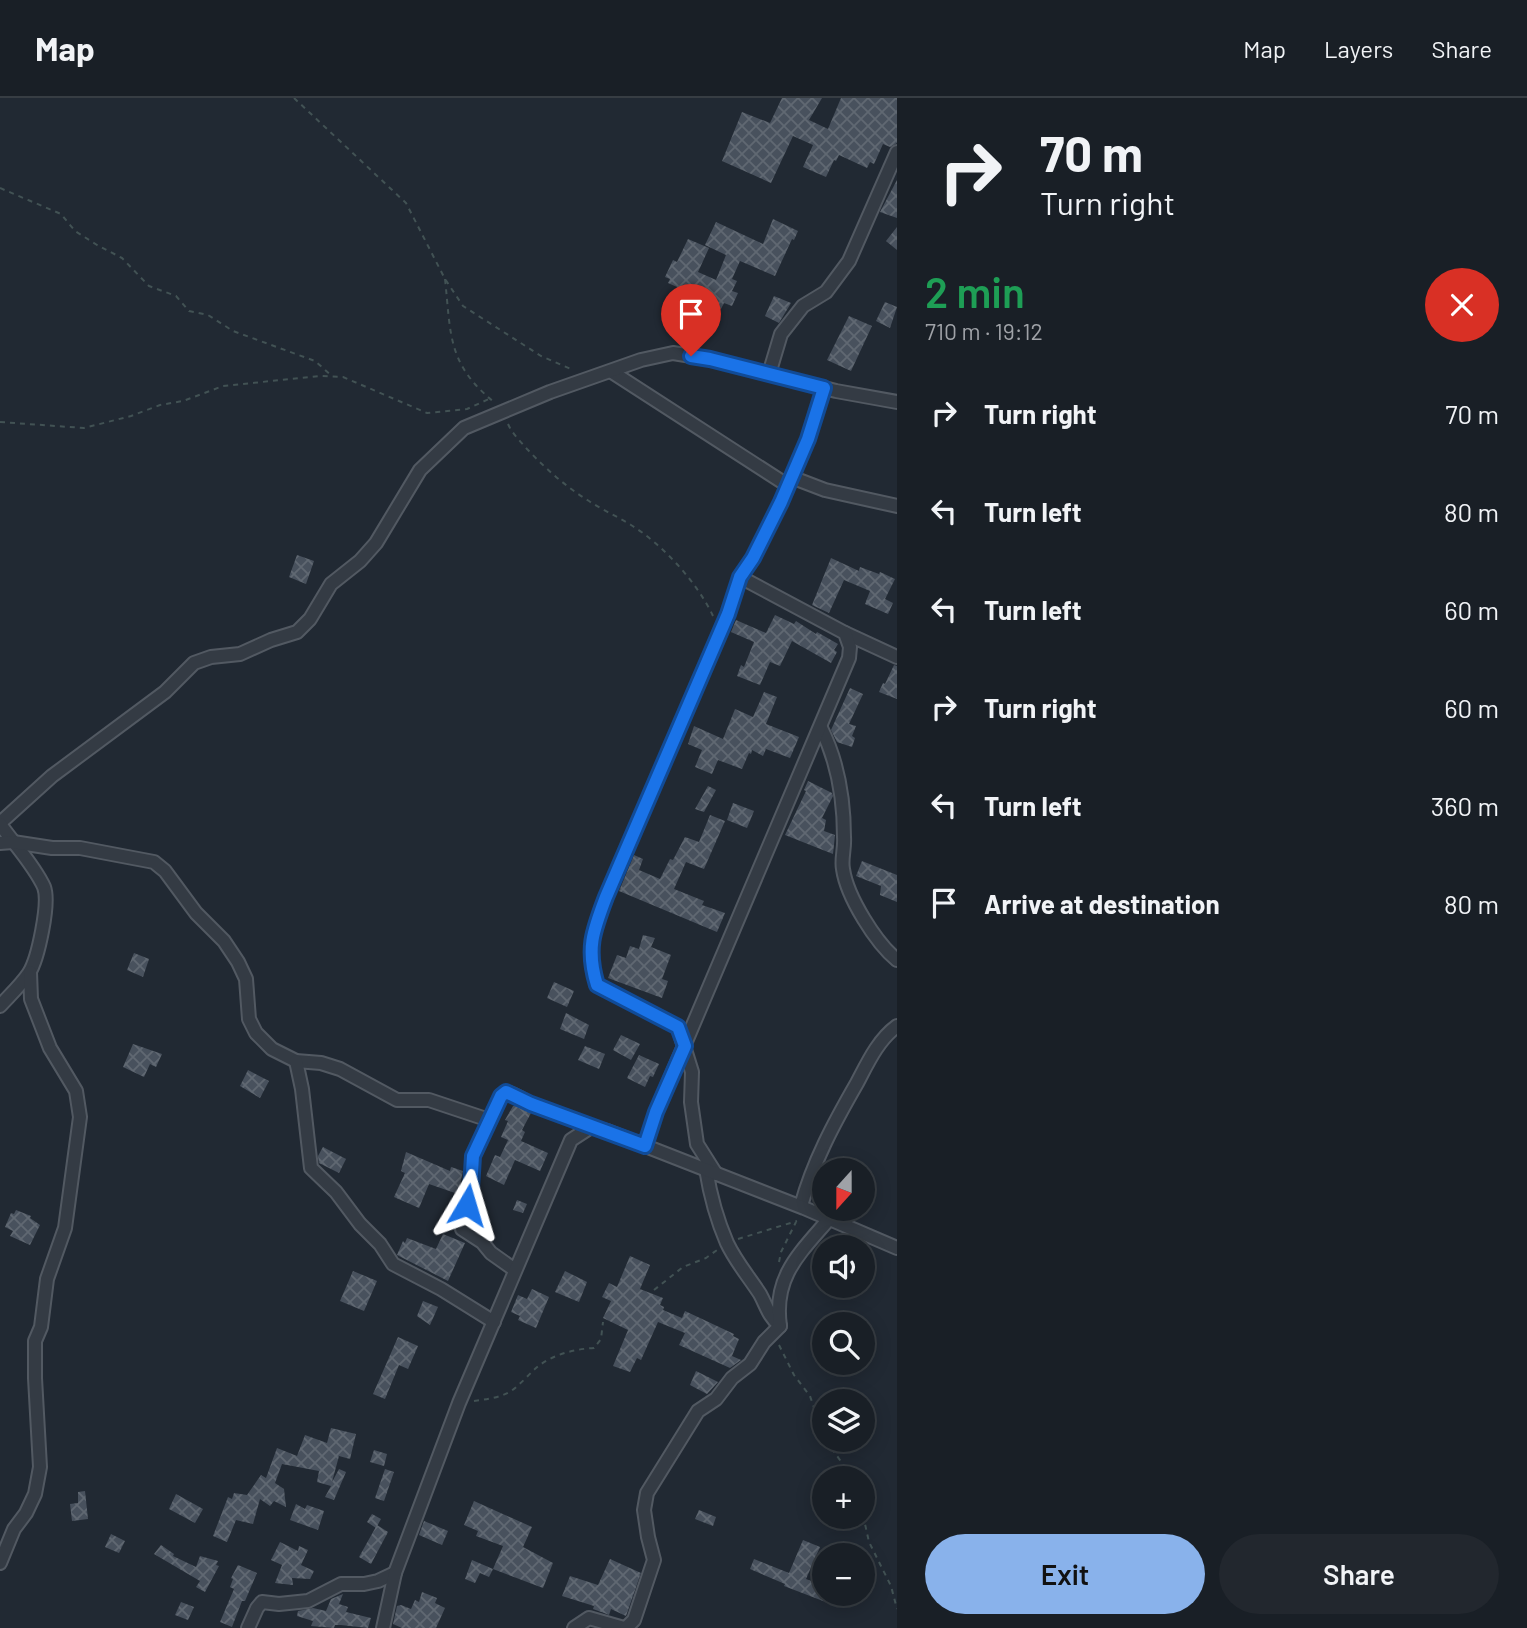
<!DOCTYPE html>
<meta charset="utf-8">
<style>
:root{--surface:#191f26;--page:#22272e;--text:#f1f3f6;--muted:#9fa2a7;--line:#373d43;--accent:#89b2eb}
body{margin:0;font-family:Barlow,sans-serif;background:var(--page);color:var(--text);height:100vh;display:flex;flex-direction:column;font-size:26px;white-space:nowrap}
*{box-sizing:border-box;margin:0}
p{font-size:23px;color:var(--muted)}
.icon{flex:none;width:38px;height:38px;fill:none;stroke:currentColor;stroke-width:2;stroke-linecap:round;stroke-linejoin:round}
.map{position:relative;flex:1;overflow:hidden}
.side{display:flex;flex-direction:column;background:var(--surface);width:630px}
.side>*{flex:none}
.banner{background:#191f26;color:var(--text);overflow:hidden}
.needle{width:46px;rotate:201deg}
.fabs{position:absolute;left:812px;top:1060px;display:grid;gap:14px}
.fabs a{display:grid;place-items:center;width:63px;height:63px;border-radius:50%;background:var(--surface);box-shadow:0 4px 18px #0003,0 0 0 2px var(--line);font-size:35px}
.pin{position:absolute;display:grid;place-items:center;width:60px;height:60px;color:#fff;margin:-72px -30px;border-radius:50% 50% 50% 0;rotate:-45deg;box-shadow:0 0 7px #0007}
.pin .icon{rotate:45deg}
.me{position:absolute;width:77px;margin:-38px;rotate:7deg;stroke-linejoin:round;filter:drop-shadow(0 0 5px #0008)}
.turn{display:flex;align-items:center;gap:24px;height:147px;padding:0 28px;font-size:32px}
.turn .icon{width:91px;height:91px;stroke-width:2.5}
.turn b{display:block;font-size:49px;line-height:60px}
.round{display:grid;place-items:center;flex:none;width:74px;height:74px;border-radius:37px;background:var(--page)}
.overview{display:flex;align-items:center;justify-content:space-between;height:119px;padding:0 28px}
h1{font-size:42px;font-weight:600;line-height:52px;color:#1e9e55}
.primary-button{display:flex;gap:14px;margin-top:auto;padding:14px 28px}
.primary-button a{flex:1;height:80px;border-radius:42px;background:var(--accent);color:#111;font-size:28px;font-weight:600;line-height:80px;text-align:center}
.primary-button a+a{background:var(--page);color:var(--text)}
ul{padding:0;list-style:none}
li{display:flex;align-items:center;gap:21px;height:98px;padding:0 28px}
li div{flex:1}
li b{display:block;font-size:26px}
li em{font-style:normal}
header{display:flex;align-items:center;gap:42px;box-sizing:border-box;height:98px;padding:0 35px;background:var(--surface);border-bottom:2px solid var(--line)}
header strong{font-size:33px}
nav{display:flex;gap:38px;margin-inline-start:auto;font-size:24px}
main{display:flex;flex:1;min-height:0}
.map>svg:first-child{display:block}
</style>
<header>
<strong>Map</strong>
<nav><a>Map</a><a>Layers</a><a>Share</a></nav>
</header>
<main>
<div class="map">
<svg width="897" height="1530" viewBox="0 0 897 1530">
<defs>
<pattern id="building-cross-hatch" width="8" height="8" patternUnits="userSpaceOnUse" patternTransform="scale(1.75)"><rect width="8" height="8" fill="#48515d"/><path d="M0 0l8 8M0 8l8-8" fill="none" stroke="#606872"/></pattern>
</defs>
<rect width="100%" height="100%" fill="#212933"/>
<g fill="url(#building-cross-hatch)">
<polygon points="782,0 822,0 809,22 828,31 841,0 897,0 897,45 890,49 883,46 874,66 870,64 867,70 839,57 836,63 834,62 826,79 803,69 813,47 793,38 771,85 722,63 742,14 770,25"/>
<polygon points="897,82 897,120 880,114"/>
<polygon points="773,121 798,133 794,142 792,141 775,178 740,163 732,181 737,183 732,193 738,195 732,208 724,205 721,211 685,198 675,193 677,189 668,185 670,181 665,179 673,162 677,164 688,141 709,150 698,174 716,182 726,157 705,147 716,124 763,146"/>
<polygon points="897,129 897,152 886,143"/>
<polygon points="774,198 791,205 779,225 765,218"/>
<polygon points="885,204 897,209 890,230 876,223"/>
<polygon points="849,218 872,228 851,273 827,262"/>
<polygon points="297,457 314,463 306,486 289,479"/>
<polygon points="831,460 859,473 860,469 879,476 880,474 895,481 885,501 893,505 888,516 865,506 870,493 844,482 829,515 812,507"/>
<polygon points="775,517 794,526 796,523 816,536 817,534 838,546 834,552 837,554 831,565 792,543 780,568 770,564 760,587 737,578 741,567 744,569 754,544 731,534 736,522 766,535"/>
<polygon points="894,567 897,568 897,601 879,594 883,585 885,586"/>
<polygon points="850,590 863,596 849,626 856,628 852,638 855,640 852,649 837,644 831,632"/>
<polygon points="764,594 777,599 766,626 799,639 790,660 766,651 763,658 752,652 751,656 749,655 742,671 718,662 712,676 695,669 702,652 688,646 694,628 723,641 735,611 753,619"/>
<polygon points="808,683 832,695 833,698 822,720 826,722 824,733 835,737 833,756 785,737 806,693 804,692"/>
<polygon points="708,688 716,692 704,714 695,711"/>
<polygon points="733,705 754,713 747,730 727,722"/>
<polygon points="710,717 725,723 704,771 686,764 674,791 704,803 702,807 725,815 717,834 619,793 634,757 643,761 639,772 660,781 670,761 673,762 685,739 699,744"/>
<polygon points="862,763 897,777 897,804 880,797 881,788 856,778"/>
<polygon points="643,837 655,840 651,849 671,857 662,881 668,883 662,900 608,880 617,857 626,860 630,848 639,851"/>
<polygon points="134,855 149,861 143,879 127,872"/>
<polygon points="554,884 574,893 567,909 547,900"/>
<polygon points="566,915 589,927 584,941 560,931"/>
<polygon points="621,937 640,946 631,962 613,952"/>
<polygon points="133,946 162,956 156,969 150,966 144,979 123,969"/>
<polygon points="585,948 605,956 599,971 578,962"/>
<polygon points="639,957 659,966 653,979 650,978 645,989 627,980"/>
<polygon points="248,972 269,983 260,1000 240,988"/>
<polygon points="513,1008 516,1008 531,1015 522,1032 525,1034 521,1043 548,1055 540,1073 515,1062 504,1087 486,1078 495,1057 500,1059 508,1042 501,1039 508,1023 505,1022"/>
<polygon points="323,1049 346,1061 339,1075 319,1065 318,1058"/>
<polygon points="406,1054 450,1073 451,1069 463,1073 458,1096 429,1086 419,1110 394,1099 405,1075 401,1073"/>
<polygon points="517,1102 527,1106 523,1115 513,1112"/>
<polygon points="16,1112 31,1118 30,1120 40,1127 30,1147 10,1138 13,1133 5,1129 11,1115 14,1116"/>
<polygon points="474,1112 486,1117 479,1132 471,1126"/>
<polygon points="443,1136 465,1145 448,1183 397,1157 403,1143 405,1145 407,1140 436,1151"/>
<polygon points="630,1158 650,1167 640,1191 663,1200 660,1207 664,1209 663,1212 682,1220 685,1213 734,1236 733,1238 739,1241 732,1258 741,1262 730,1270 679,1247 685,1235 658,1224 641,1262 637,1260 630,1274 613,1268 628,1232 603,1220 611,1203 602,1199 609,1185 617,1189"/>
<polygon points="353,1173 377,1183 364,1213 340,1203"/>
<polygon points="565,1173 587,1184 579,1204 555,1194"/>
<polygon points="532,1191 549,1199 536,1230 518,1222 520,1218 511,1214 518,1197 527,1201"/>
<polygon points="423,1203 438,1209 430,1227 417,1218"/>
<polygon points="398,1239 418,1248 408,1271 399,1267 385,1301 373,1296"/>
<polygon points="696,1273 718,1284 707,1296 690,1287"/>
<polygon points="331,1330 356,1336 350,1361 339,1358 332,1384 339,1371 346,1374 334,1402 325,1399 331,1388 317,1384 319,1373 282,1366 275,1385 284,1391 286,1409 274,1403 270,1408 260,1401 253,1426 236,1422 227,1444 213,1438 228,1399 232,1401 234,1395 247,1397 261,1377 266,1380 277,1350 297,1358 305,1337 327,1345"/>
<polygon points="374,1352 387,1356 384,1368 370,1364"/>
<polygon points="385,1371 394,1374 384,1403 375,1400"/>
<polygon points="85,1393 88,1421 72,1423 70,1406 78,1405 78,1394"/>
<polygon points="176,1396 203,1411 195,1425 169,1411"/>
<polygon points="474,1403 532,1429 523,1449 553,1465 543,1490 493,1471 503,1448 476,1438 478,1433 464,1427"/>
<polygon points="296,1406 305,1411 307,1407 324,1413 318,1432 290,1422"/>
<polygon points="699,1412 716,1419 713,1428 695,1421"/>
<polygon points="372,1416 381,1421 376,1430 367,1424"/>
<polygon points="424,1423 448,1433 442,1447 419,1437"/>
<polygon points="377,1427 388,1434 371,1466 359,1459"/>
<polygon points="111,1436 125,1443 119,1455 105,1449"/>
<polygon points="803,1442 820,1449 806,1481 824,1488 824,1496 841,1496 836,1508 784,1488 785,1486 750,1471 754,1461 789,1475"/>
<polygon points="280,1444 298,1453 299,1448 308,1452 301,1467 314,1473 310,1481 292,1480 293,1487 275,1485 282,1467 271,1462"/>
<polygon points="161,1447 174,1456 173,1458 196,1469 200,1458 218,1463 216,1467 219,1468 205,1494 196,1489 200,1483 154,1456"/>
<polygon points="610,1461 641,1475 626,1518 611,1511 609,1517 604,1515 593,1511 594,1508 562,1498 570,1478 598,1487"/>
<polygon points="472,1462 493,1471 489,1479 480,1475 475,1485 465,1481"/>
<polygon points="238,1467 257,1475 245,1503 242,1503 232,1529 220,1524 234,1491 230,1489 233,1481 231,1480"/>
<polygon points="422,1494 437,1500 435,1505 445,1510 436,1530 402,1530 393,1526 397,1508 401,1507 411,1511 415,1502 419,1504"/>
<polygon points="343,1496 339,1506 348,1509 346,1514 371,1520 368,1530 341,1527 335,1527 334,1530 311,1528 313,1523 297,1518 298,1513 313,1510 326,1513 331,1501"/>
<polygon points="181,1504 194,1509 188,1522 175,1517"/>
</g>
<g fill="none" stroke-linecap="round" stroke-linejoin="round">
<g stroke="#525962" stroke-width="16">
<g id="minor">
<polyline points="612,274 787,387"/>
<polyline points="769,276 781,236 803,208 826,194 849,163 897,54"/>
<polyline points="791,379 825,392 897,408"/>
<polyline points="845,535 897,559"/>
<path d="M821,630C838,664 844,702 844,739C845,750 841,761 843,771C847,799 876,845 897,862"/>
<polyline points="0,725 52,678 165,594 194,565 211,559 240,556 271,542 297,534 310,521 331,486 360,463 376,445 420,372 464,330 550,294 641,262 673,255 710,261 836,293 897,304"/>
<path d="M0,726C14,746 34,767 44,789C50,805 38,861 29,875C21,887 9,898 0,908"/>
<polyline points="0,745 13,744 52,750 80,750 154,764 165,773 196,815 224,843 238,864 246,881 249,921 256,935 272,951 296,963 321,965 340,971 397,1002 429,1002 489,1022"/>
<polyline points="296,963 302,991 311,1070 336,1094 360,1126 380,1146 393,1166 441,1191 494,1224"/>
<polyline points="645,1048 656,1014 849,560 850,549 845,535 740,479"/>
<path d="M706,1071C710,1096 717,1122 727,1145C736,1164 749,1179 760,1196C767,1209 768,1217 780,1228"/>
<path d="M716,1076L697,1046L691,1004L692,974L678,929L597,887C586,851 593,833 606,799L728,516L740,479L753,460L781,404L808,341L824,291"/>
<path d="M801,1108C813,1064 834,1025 857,985C868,964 878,942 897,928"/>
<path d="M515,1172L491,1155L482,1144L462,1131V1123L471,1091L473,1058L501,998L506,994C515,996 523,1002 531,1006C551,1015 571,1019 591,1029"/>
<polyline points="0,1465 14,1431 26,1415 35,1396 40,1369 35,1280 35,1243 41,1229 47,1181 65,1130 80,1019 76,993 50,950 31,901 30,874"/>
<polyline points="248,1530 257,1510 262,1504 279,1506 308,1503 341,1486 364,1486 378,1483 395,1475"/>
<polyline points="383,1530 395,1475 459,1305 571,1042 591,1029 607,1033 804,1110 897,1150"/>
<polyline points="574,1530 589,1520 624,1530"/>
<path d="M626,1530L634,1522L654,1462L648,1439L644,1412L647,1395L698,1313L716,1301L732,1280L750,1266L764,1244L780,1228C773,1179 799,1156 829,1121"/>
</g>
</g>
<g stroke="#425254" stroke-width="2" stroke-dasharray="5 5" stroke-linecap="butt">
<polyline points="294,0 406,105 445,181 463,208 541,258 573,272"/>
<polyline points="0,90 61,116 75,133 97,147 122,160 149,188 176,198 189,213 208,217 233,233 315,263 332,278"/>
<path d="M445,181C451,236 447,266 494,304"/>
<polyline points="0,324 84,330 131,318 160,307 183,303 223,288 320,278 343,279 427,315 467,311 489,301"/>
<path d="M508,326C512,335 520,343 527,351C546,371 566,389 589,403C602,412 617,418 631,427C662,446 697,484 713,518"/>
<polyline points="738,1141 797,1123"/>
<polyline points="779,1164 781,1154 796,1124"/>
<polyline points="654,1192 683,1169 706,1160 717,1152"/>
<polyline points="779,1247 794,1277 810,1298 824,1339"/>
<path d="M474,1303C487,1301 500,1300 511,1293C520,1287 528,1277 536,1270C551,1257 574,1251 594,1250L601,1241L603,1224"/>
<polyline points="826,1342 853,1381"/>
<polyline points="863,1417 869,1444 891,1488 897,1511"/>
</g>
<use href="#minor" stroke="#343b44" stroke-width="12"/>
</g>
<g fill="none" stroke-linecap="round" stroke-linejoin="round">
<g stroke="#114b97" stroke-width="18">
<path id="route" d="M467,1107L471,1091L473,1058L501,998L506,994L531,1006L645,1048L656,1014L685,948L678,929L597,887C586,851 593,833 606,799L728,516L740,479L753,460L781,404L808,341L824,290L710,261L691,258"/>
</g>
<use href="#route" stroke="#1a73e8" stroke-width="12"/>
</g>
</svg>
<div class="fabs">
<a><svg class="needle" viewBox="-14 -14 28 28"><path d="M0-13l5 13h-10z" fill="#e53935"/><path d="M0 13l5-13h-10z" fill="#9fa2a7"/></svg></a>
<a><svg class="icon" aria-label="sound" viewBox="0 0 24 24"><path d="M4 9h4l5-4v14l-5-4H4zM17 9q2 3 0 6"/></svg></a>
<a><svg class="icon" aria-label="search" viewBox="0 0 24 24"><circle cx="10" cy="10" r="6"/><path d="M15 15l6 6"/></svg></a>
<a><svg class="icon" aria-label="layers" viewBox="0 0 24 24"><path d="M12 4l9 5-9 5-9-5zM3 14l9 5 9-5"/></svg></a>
<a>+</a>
<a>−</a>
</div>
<div class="pin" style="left:691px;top:258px;background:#d93025"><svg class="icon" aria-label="arrive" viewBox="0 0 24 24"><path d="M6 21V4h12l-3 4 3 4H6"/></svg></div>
<svg class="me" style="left:467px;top:1107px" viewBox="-20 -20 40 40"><path d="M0-17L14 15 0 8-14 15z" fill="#1a73e8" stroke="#fff" stroke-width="4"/></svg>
</div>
<section class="side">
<div class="banner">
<div class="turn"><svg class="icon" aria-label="right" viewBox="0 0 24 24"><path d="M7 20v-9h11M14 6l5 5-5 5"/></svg><div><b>70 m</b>Turn right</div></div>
</div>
<div class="overview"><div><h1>2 min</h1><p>710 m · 19:12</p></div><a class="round" style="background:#d93025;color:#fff"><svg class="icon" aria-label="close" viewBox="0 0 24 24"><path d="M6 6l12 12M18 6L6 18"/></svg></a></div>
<ul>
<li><svg class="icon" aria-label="right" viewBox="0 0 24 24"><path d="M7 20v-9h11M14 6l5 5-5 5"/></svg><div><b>Turn right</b></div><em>70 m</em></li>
<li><svg class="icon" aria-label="left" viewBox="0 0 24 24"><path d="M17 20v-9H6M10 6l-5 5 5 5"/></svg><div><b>Turn left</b></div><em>80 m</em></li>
<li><svg class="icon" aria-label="left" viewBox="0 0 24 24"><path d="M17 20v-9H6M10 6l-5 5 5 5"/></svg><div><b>Turn left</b></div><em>60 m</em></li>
<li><svg class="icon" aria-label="right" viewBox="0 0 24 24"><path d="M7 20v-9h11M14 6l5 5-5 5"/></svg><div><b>Turn right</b></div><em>60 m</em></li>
<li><svg class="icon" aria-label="left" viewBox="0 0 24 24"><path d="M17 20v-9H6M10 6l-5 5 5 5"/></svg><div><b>Turn left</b></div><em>360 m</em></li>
<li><svg class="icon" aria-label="arrive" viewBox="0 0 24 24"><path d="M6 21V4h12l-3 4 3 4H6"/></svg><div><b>Arrive at destination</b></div><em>80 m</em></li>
</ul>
<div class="primary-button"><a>Exit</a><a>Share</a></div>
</section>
</main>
